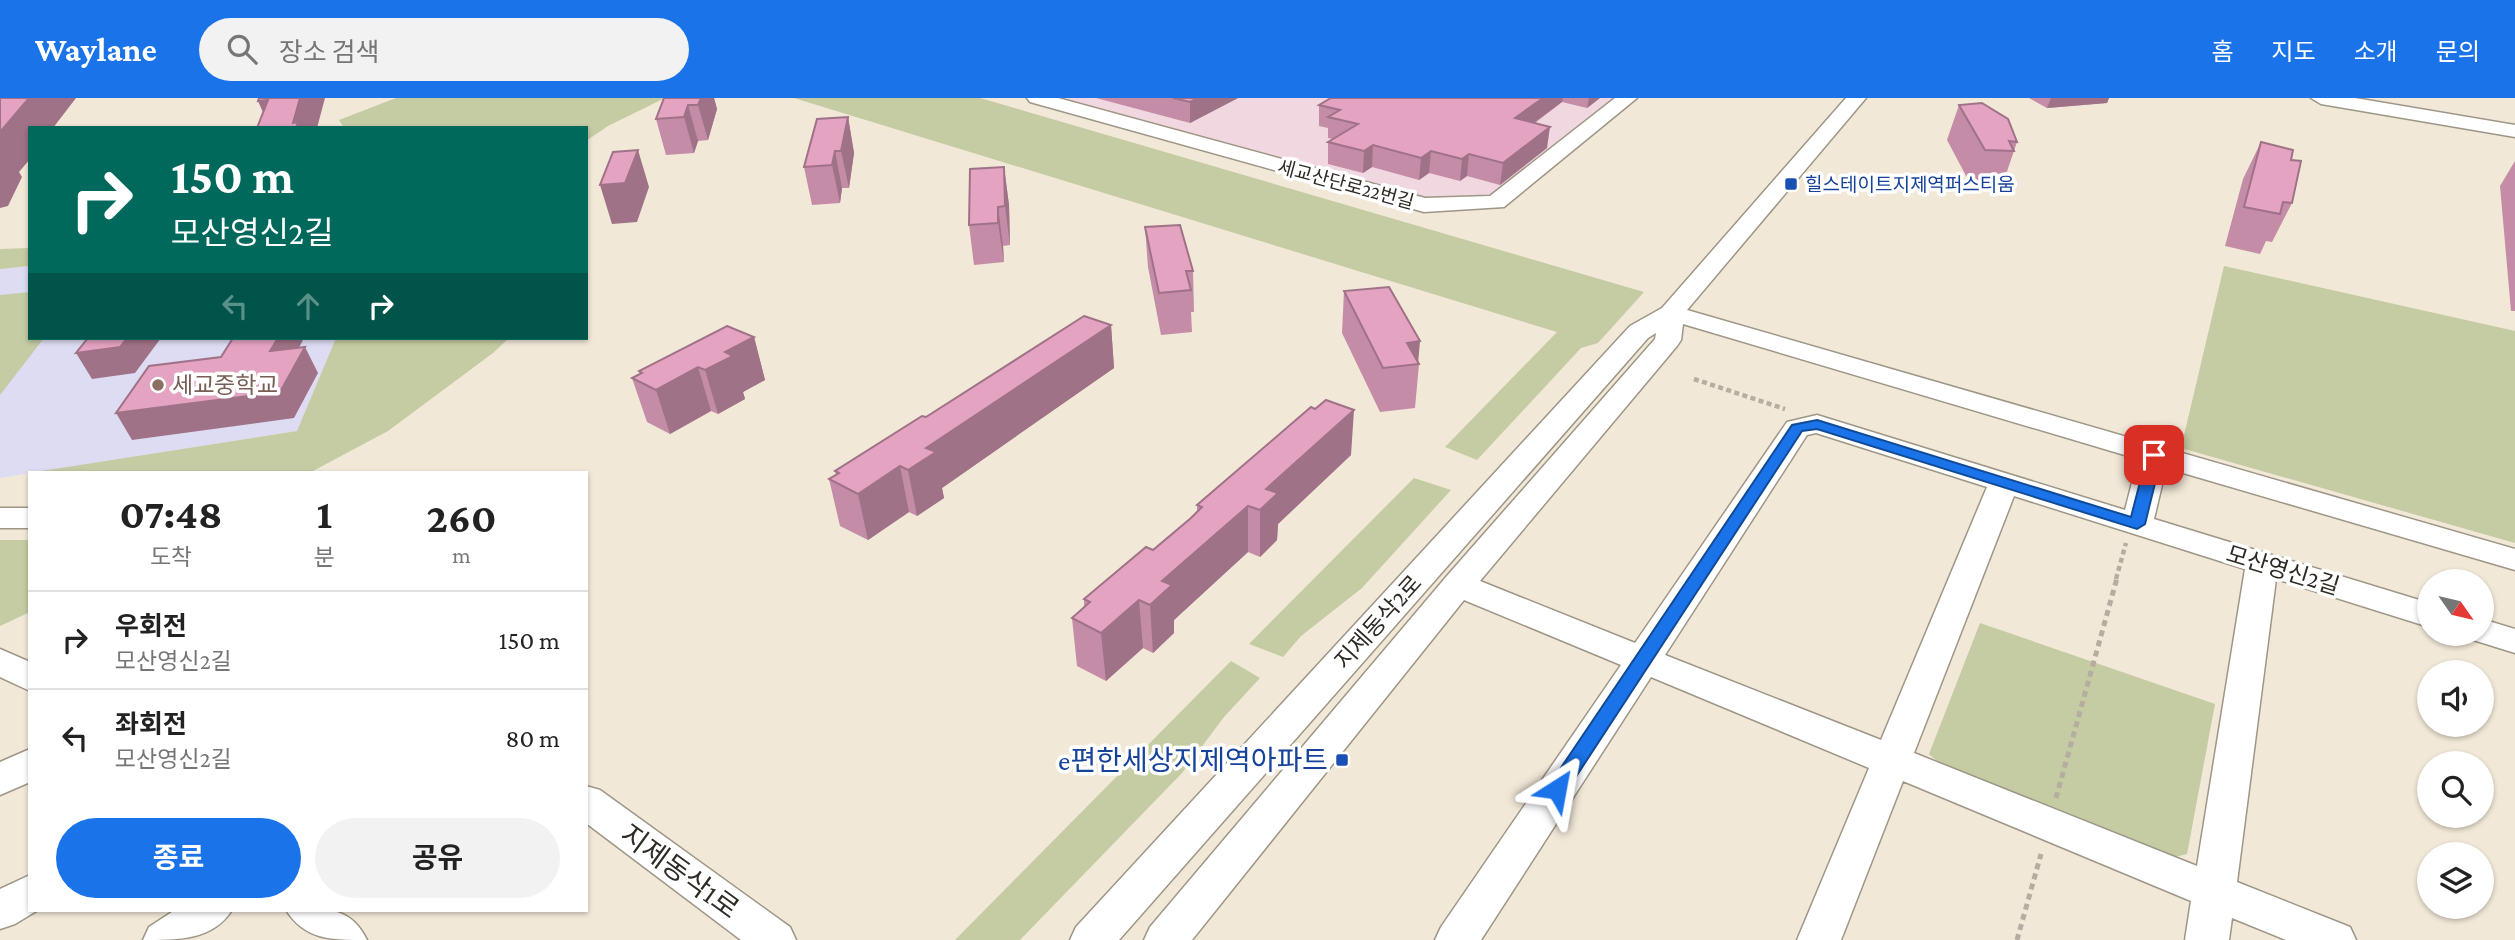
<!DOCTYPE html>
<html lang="ko">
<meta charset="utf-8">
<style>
:root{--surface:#fff;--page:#f2f2f2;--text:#222;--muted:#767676;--line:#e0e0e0;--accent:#1a73e8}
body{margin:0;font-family:"Crimson Pro","Noto Sans KR",serif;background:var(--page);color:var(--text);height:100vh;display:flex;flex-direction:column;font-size:26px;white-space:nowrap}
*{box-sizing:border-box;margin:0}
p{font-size:23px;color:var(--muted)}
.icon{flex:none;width:38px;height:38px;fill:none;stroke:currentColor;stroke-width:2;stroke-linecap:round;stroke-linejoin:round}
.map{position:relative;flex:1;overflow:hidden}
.panel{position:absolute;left:28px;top:373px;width:560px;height:441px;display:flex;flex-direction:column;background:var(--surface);border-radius:0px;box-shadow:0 2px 5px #0004}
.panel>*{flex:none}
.guide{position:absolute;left:28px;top:28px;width:560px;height:214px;border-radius:0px;box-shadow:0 2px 5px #0004;background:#00695c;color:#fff;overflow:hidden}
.needle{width:46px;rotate:124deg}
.tools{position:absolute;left:2417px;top:471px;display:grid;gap:14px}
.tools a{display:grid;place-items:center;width:77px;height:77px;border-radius:50%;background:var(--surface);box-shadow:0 2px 5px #0004;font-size:35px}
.pin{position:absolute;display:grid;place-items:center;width:60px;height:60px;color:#fff;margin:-30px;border-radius:14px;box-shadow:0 4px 10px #0006}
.me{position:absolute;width:77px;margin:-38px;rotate:34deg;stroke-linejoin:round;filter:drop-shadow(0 0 5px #0008)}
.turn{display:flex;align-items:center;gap:24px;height:147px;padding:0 28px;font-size:32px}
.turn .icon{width:91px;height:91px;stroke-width:2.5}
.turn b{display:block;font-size:49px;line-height:60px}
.lanes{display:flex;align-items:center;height:66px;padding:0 28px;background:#0003;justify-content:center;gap:35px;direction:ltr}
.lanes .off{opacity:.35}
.eta{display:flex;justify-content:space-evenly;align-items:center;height:119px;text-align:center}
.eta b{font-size:42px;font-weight:700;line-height:49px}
.action{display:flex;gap:14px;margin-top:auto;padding:14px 28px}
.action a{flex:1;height:80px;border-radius:42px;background:var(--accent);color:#fff;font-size:28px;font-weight:700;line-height:80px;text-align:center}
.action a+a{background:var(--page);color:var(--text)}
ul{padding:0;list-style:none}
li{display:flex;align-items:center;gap:21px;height:98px;padding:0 28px;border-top:2px solid var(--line)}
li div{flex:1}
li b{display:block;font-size:26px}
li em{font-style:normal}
header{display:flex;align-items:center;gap:42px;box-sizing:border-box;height:98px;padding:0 35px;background:var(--accent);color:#fff}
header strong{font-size:33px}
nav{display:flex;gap:38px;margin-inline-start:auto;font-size:24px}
.search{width:490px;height:63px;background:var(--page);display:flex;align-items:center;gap:18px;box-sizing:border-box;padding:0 24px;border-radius:38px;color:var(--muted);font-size:26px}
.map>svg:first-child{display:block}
</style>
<header>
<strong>Waylane</strong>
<div class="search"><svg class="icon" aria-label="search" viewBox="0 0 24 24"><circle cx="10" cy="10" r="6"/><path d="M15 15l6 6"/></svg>장소 검색</div>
<nav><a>홈</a><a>지도</a><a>소개</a><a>문의</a></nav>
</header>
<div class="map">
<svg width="2515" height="842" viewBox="0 0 2515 842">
<rect width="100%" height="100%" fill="#f1e8d7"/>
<polygon fill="#f1d7df" points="1025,0 1636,0 1509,104 1484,112 1431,112 1387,100"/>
<polygon fill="#dedcf2" points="30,168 30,240 336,240 297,333 0,380 0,171"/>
<g fill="#c5cba3">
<polygon points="396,0 665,0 608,28 586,43 586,30 344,30 339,22"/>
<polygon points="794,0 980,0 1644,194 1598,245 1581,250 1477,362 1445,349 1557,234"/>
<polygon points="30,150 30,168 0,171 0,151"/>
<polygon points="2224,168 2515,233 2515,445 2181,350"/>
<polygon points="30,194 30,240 44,240 0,297 0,197"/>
<polygon points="336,240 509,240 493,255 388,333 311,374 35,374 297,333"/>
<polygon points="1414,380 1451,392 1362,490 1301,538 1283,559 1249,546"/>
<polygon points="0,442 30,442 30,514 0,528"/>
<polygon points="1980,525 2215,606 2187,756 2171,760 1948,673 1929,656"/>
<polygon points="1231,563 1260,580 1224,619 1182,675 1020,842 955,842"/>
</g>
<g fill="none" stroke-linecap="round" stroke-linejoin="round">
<g stroke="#9e9686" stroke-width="3">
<g id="minor">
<polygon points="1027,0 1058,0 1425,100 1490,98 1615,0 1637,0 1504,109 1424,114 1030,4"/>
<path d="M1846,0H1866L1687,212L2515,451V472L2166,370L2154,421L2429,505V529L2276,481L2237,784L2350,829L2356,842H2286L2232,820L2229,842H2185L2191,803L1903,683L1841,842H1797L1869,670L1651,579L1481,842H1435L1441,829L1621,567L1464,502L1192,842H1144L1150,829L1446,479L1655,241L1656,235L1648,240L1119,842H1070L1076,829L1630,228L1662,210ZM1683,226L2138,361L2125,412L1817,317L1787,324L1635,545L1480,483L1677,248L1681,242ZM1816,335L1987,389L1881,642L1665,557L1807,337ZM2014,398L2245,471L2197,768L1914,655Z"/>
<polygon points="2311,0 2355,0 2515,27 2515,39 2321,6"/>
<rect x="0" y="410" width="30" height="20"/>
<polygon points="2482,521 2515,531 2515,555 2470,541 2466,536 2482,536"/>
<polygon points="0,551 30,564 30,593 0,579"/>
<polygon points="30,651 30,684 0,697 0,664"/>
<polygon points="586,688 600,692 790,829 796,842 741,842 586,725"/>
<polygon points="30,777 30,812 38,812 15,826 0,831 0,791"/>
<path d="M175,812H232C213,842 179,842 143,842L149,829Z"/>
<path d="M286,812C322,812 349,805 367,842C331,842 305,842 286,812Z"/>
</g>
</g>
<g stroke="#b5ada0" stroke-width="4.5" stroke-dasharray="5 3.5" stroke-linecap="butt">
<polyline points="1694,281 1785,311"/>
<polyline points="2116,481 2126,445"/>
</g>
<g stroke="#b5ada0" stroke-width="5" stroke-dasharray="6 4.5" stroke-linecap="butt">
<polyline points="2056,700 2117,480"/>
<polyline points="2017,842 2041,756"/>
</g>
<use href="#minor" fill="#fff" fill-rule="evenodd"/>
</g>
<g fill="#c48ca6">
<polygon points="664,0 714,0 717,11 708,42 698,43 694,55 666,57 656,21"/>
<polygon points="1096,0 1238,0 1190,25"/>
<polygon points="1331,0 1600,0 1587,10 1562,4 1535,25 1547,50 1500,87 1467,78 1460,83 1429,75 1419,82 1372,69 1363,75 1328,66 1328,44 1333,41 1328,40 1328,30 1319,28 1319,7"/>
<polygon points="2029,0 2109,0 2107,5 2047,10"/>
<polygon points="1959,7 2017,44 2001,91 1972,89 1947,42"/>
<polygon points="848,19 854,55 849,90 842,90 840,105 812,107 804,69"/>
<polygon points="2261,44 2291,62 2292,105 2272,144 2266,143 2260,156 2225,148 2243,81"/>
<polygon points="2515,63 2515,213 2511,213 2500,88"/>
<polygon points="1004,69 1009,107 1010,147 1003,148 1004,164 974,167 969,127"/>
<polygon points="1145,129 1193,173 1194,214 1191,214 1192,234 1161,237 1148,169"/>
<polygon points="1344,193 1418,264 1419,266 1415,310 1380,314 1342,235"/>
<polygon points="1111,227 1114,270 942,390 944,400 917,418 909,414 868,442 840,428 829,381 836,377 835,373 926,319"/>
<polygon points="754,239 765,282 743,294 745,301 718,316 711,313 670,336 647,324 632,280 640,276 639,273"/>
<polygon points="1351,357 1278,426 1277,442 1260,459 1248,454 1174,522 1174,535 1153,555 1143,550 1106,583 1077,568 1072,520 1084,509 1084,501 1153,452 1191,420 1197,414 1197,407"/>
</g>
<g fill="#a07287">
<polygon points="29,0 76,0 53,30 30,30 30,61 19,74 22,79 8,108 0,110 0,34"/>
<polygon points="300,0 325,0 317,30 295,30 293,25"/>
<polygon points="701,0 714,0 717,11 708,42 698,7"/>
<polygon points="1198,0 1238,0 1190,25 1190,4"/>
<polygon points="1543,0 1563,0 1562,4 1512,41 1515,20"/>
<polygon points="1589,0 1600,0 1587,10"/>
<polygon points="2051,0 2109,0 2107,5 2047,10"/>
<polygon points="268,2 270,30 258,3"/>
<polygon points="688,7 698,43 694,55 684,19"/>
<polygon points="848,19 854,55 849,90 841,53"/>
<polygon points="1550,29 1547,50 1500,87 1503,65"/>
<polygon points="1373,47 1372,69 1363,75 1364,53"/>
<polygon points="638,52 649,89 637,124 612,126 600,87"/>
<polygon points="835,53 842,90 840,105 832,67"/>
<polygon points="1431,53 1429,75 1419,82 1421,60"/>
<polygon points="1469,56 1467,78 1460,83 1462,61"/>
<polygon points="1004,69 1009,107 1010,147 1005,108"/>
<polygon points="998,109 1003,148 1004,164 998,125"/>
<polygon points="1111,227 1114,270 942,390 944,400 917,418 908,372 926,350"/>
<polygon points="754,239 765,282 743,294 745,301 718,316 705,272 725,254"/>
<polygon points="127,240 161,240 135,275 92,281 76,255"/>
<polygon points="278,240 304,240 284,279 270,253"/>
<polygon points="1420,243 1418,266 1407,245"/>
<polygon points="305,249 318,275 294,320 132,342 116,315"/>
<polygon points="698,269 711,313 670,336 656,292"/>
<polygon points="1354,312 1351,357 1278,426 1277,442 1260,459 1260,412 1266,391"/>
<polygon points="900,368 909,414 868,442 858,396"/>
<polygon points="1248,408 1248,454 1174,522 1174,535 1153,555 1150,507 1162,483"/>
<polygon points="1139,502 1143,550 1106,583 1101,535"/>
</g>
<g fill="#e4a3c1" stroke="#a07287" stroke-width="2">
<polygon points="0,0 29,0 0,34"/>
<polygon points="259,0 300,0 293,25 298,24 296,30 257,30 268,2 258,3"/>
<polygon points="664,0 701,0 698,7 688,7 684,19 656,21"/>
<polygon points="1173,0 1198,0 1190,4"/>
<polygon points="1331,0 1543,0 1515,20 1550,29 1503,65 1469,56 1462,61 1431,53 1421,60 1373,47 1364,53 1328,44 1358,26 1328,19 1340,12 1319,7"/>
<polygon points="1982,5 2008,21 2017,44 2009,43 2014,53 1985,52 1959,7"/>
<polygon points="848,19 841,53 835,53 832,67 804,69 817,21"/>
<polygon points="2261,44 2293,52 2291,62 2301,63 2292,105 2283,104 2280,116 2244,109"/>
<polygon points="638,52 625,85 600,87 613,54"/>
<polygon points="1004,69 1005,108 998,109 998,125 969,127 970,71"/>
<polygon points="1180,127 1193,173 1186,173 1191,192 1159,195 1145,129"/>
<polygon points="1389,189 1420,243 1407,245 1419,266 1383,270 1344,193"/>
<polygon points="1084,218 1111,227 926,350 936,354 908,372 900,368 858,396 829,381 839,375 835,373 922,318 926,319"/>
<polygon points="727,228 754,239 725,254 733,258 705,272 698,269 656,292 632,280 642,275 639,273"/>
<polygon points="88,240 127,240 120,249 76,255"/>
<polygon points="233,240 278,240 270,253 305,249 280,294 116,315 149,268 221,259"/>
<polygon points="1326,302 1354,312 1266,391 1278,395 1260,412 1248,408 1162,483 1172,487 1150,507 1139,502 1101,535 1072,520 1090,504 1084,501 1146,449 1153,452 1191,420 1202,409 1197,407 1311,309 1315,311"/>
</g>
<polygon fill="#1a73e8" stroke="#114b97" stroke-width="2" points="1817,322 2131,419 2147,357 2154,352 2162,357 2145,426 2137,431 1817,331 1802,333 1564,697 1557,699 1550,697 1547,691 1550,686 1792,327"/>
<g fill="#1a4fb4" stroke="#fff" stroke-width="2.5">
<rect x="1784" y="79" width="14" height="14" rx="3.5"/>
<rect x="1335" y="655" width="14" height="14" rx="3.5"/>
</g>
<circle fill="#8d6e63" stroke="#fff" stroke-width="2.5" cx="158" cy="287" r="7"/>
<g text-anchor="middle" stroke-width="7" stroke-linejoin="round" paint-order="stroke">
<g font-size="19" fill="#2e2a24" stroke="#fff">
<text transform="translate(1346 86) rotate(15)" y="7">세교산단로22번길</text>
</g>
<g font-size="19" fill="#164399" stroke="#fff" text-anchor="start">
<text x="1805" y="93">힐스테이트지제역퍼스티움</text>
</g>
<g font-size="23" fill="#785e54" stroke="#fff" text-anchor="start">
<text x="172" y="295">세교중학교</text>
</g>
<g font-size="23" fill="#2e2a24" stroke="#fff">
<text transform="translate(2283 472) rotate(17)" y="8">모산영신2길</text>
<text transform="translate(1378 524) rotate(-48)" y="8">지제동삭2로</text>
</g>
<g font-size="28" fill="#164399" stroke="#fff" text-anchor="end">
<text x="1328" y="672">e편한세상지제역아파트</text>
</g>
<g font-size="28" fill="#2e2a24" stroke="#fff">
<text transform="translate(680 773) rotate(36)" y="10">지제동삭1로</text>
</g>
</g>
</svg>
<div class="tools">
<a><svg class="needle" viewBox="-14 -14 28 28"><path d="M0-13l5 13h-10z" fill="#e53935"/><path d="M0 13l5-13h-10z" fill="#767676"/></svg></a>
<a><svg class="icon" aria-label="sound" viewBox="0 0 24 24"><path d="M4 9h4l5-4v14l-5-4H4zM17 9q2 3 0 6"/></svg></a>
<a><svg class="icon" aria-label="search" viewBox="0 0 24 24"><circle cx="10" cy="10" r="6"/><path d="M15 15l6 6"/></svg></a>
<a><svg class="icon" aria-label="layers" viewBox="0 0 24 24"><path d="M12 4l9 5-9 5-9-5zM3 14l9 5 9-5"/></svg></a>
</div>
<div class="pin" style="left:2154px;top:357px;background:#d93025"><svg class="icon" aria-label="arrive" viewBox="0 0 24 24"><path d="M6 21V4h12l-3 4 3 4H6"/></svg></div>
<svg class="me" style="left:1557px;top:691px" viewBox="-20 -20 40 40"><path d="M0-17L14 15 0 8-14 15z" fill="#1a73e8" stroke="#fff" stroke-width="4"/></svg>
<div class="guide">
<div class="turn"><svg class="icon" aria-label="right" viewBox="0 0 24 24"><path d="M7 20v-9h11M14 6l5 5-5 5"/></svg><div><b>150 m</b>모산영신2길</div></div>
<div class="lanes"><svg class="icon off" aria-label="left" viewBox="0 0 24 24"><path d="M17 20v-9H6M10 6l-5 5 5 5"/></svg><svg class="icon off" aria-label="ahead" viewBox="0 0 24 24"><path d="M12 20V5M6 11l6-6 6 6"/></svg><svg class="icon" aria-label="right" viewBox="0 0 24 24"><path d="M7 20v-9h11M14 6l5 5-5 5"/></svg></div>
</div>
<section class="panel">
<div class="eta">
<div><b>07:48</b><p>도착</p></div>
<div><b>1</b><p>분</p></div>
<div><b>260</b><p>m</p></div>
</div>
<ul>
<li><svg class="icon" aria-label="right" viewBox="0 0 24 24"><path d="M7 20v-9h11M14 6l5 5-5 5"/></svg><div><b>우회전</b><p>모산영신2길</p></div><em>150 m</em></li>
<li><svg class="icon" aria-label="left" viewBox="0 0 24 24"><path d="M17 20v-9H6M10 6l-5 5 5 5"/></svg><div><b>좌회전</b><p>모산영신2길</p></div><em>80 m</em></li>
</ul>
<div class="action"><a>종료</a><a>공유</a></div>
</section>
</div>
